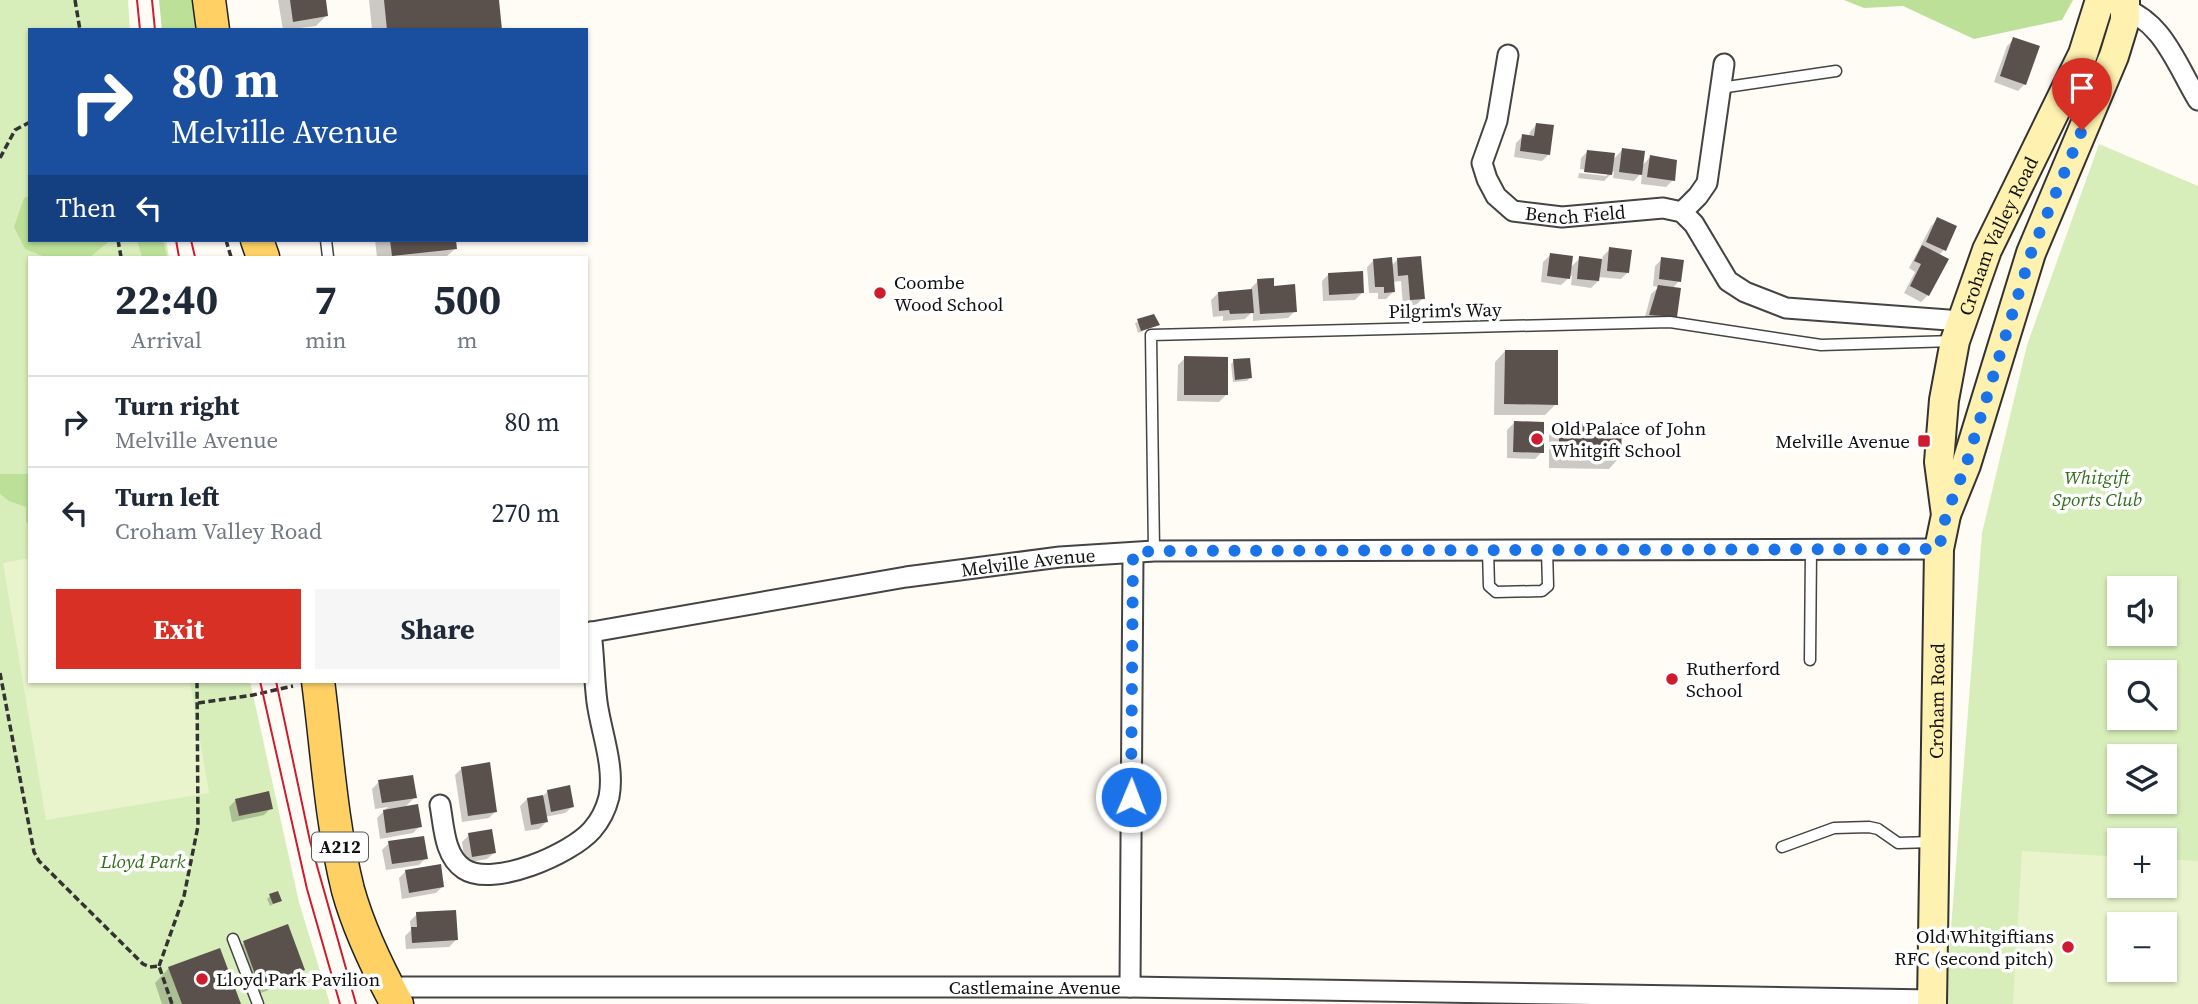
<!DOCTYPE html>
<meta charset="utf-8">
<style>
:root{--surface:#fff;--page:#f6f6f7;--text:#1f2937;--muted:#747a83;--line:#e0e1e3;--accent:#d93025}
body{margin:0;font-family:"Source Serif 4",serif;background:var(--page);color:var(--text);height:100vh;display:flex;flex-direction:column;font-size:26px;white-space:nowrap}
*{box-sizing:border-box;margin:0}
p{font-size:23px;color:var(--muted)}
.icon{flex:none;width:38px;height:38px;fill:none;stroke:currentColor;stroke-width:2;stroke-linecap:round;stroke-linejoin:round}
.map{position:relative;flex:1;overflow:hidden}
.sheet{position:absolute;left:28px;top:256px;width:560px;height:427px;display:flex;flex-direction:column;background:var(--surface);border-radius:0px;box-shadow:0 2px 5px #0004}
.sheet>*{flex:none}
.guide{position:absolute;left:28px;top:28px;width:560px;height:214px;border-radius:0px;box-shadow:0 2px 5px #0004;background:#1a4fa0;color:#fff;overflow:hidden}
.fabs{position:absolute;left:2107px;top:576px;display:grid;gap:14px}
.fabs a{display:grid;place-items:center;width:70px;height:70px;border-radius:0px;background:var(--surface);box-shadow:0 2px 5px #0004;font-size:35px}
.pin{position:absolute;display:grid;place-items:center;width:60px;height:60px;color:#fff;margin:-72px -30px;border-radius:50% 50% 50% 0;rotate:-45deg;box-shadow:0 0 7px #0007}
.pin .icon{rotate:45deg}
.me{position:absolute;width:77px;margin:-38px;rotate:1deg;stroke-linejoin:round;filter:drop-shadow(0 0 5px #0008)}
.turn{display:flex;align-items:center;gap:24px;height:147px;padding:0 28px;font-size:32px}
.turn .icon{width:91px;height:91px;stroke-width:2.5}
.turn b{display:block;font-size:49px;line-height:60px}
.then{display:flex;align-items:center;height:66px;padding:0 28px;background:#0003;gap:14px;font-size:26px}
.eta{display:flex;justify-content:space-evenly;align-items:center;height:119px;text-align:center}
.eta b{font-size:42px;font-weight:700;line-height:49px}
.button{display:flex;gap:14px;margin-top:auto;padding:14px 28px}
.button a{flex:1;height:80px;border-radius:0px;background:var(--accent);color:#fff;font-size:28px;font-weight:700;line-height:80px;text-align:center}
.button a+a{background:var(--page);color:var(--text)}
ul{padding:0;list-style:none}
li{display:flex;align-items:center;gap:21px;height:91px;padding:0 28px;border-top:2px solid var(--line)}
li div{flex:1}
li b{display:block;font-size:26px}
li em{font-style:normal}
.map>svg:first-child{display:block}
</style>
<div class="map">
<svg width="2198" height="1004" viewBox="0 0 2198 1004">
<rect width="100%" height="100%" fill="#fffcf5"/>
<g fill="#d8eeba" fill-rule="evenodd">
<polygon points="0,0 128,0 130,30 30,30 30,240 166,240 169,257 30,257 30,681 250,681 299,902 330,1004 0,1004"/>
<path d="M2099,144L2198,186V1004H1945L1982,533L2027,345ZM2119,588H2165V634H2119ZM2119,672H2165V718H2119ZM2119,756H2165V802H2119ZM2119,840H2165V886H2119ZM2119,924H2165V970H2119Z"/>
</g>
<g fill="#bce098">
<polygon points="159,0 193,0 196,30 162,30"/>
<polygon points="1844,0 2073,0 2062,20 1974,39 1903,6 1864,8"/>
<polygon points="30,196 30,240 111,240 90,257 45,257 25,249 14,227 24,198"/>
<polygon points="137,240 163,240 167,257 142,257"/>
<polygon points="30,471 30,527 26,521 26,507 9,501 0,494 0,474 27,474"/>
</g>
<g fill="#e9f4cd" fill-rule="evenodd">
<polygon points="30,558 30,681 190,681 209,793 46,820 3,563"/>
<path d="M2022,851L2119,857V886H2165V859L2198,861V1004H2013ZM2119,924H2165V970H2119Z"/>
</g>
<g fill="#0003">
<polygon points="278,0 324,0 326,16 316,26 283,30"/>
<polygon points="369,0 498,0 501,30 372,30"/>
<polygon points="2014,39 2025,84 2018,91 1994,82 2007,46"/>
<polygon points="1536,125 1549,154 1542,161 1514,157 1516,143 1523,136 1529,137 1530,132"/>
<polygon points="1622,150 1642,166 1650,157 1673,180 1666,187 1641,184 1642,172 1634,181 1613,178 1614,171 1604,181 1578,178 1579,173 1607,176 1607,173 1580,169 1581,158 1588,151 1613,160"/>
<polygon points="1938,219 1955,227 1944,250 1938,256 1928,295 1921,302 1904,293 1915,272 1909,268 1931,226"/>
<polygon points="375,240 455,240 456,248 446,257 377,257"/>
<polygon points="1610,249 1628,272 1621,279 1598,277 1598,281 1591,288 1571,285 1572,275 1561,285 1541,282 1543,262 1550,255 1570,268 1580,258 1602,260 1603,256"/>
<polygon points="1420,258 1423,298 1416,305 1403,306 1401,281 1392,282 1393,292 1386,299 1378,299 1378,293 1369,293 1367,267 1374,260 1391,266 1397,260"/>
<polygon points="1662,259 1679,281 1672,289 1675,316 1668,323 1644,321 1651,294 1659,287 1653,286 1655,266"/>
<polygon points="1329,274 1362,293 1355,300 1323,301 1322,281"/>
<polygon points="1258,281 1273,287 1295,311 1288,318 1253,321 1253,311 1245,319 1223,321 1223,316 1213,317 1211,300 1218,293 1251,291 1251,288"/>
<polygon points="1153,316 1158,325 1138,333 1135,323"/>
<polygon points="1505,351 1556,404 1545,415 1494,415 1495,362"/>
<polygon points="1185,358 1226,395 1219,402 1177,401 1178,365"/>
<polygon points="1234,361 1250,378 1247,381 1233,382 1231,364"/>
<polygon points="1514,423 1542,452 1535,459 1507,458 1507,430"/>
<polygon points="1560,424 1619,458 1609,469 1549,468 1549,435"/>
<polygon points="462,768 496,811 489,818 462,822 455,775"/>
<polygon points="379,782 415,797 404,808 420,826 413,833 380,839 377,818 388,807 375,809 372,789"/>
<polygon points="548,791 572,807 565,813 545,817 546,822 539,829 525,831 520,806 527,799 542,797"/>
<polygon points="236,800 271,808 264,815 232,822 229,807"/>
<polygon points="469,835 494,853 487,859 465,863 462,842"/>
<polygon points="389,843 426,858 419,865 386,870 382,850"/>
<polygon points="406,871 443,886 436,893 402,899 399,878"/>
<polygon points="270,896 280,900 270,906 267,899"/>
<polygon points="417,914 456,940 449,947 406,949 405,936 411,930 410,921"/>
<polygon points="244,943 303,970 293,981 250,997 233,954"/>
<polygon points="169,968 239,1004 162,1004 155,983"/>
</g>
<g fill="#5b514c">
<polygon points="290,0 326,0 328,16 293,22"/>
<polygon points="384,0 499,0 502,30 387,30"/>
<polygon points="2013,37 2040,46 2026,85 2000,76"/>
<polygon points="1536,123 1554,125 1550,155 1520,151 1522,134 1534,136"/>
<polygon points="1622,148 1645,151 1642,175 1619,172"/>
<polygon points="1587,150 1615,153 1612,175 1584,172"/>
<polygon points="1650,155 1677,160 1675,181 1647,177"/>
<polygon points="1937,217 1957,226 1946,251 1926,242"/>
<polygon points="390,240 456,240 457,249 392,256"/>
<polygon points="1922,245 1949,259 1929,296 1910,286 1921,264 1914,261"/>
<polygon points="1609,247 1632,250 1629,273 1607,271"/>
<polygon points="1550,253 1573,256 1570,279 1547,276"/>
<polygon points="1421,256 1425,299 1410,300 1408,275 1398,276 1397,258"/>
<polygon points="1579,256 1602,259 1599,281 1577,279"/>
<polygon points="1392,257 1395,292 1384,293 1384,287 1375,287 1373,259"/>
<polygon points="1661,257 1684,260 1681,282 1659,279"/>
<polygon points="1363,271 1364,293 1329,295 1328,273"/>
<polygon points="1274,278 1274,286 1295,284 1297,312 1260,314 1257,279"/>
<polygon points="1658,285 1681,288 1677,317 1649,315"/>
<polygon points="1252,289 1254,313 1230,314 1229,310 1219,311 1218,292"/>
<polygon points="1154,314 1160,325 1141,331 1137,319"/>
<polygon points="1505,350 1558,350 1558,405 1504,404"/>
<polygon points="1184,356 1228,357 1228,395 1184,395"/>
<polygon points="1250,358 1252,378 1235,380 1233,359"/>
<polygon points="1514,421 1544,422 1544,453 1513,452"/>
<polygon points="1559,423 1622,423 1621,459 1559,458"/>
<polygon points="490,762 497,812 468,816 461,767"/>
<polygon points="413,775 417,798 382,803 378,780"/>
<polygon points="570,785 574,807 551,812 547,790"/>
<polygon points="269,791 273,809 239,816 235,799"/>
<polygon points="543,795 548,822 531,825 527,798"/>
<polygon points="418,804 422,827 386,833 383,810"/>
<polygon points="492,829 496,853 472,857 468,833"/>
<polygon points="424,836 428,859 392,864 388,841"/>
<polygon points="441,864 444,887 409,893 405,870"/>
<polygon points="278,891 282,901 273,904 269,894"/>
<polygon points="456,910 458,940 412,943 411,927 417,927 416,912"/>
<polygon points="288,924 305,970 260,988 243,941"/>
<polygon points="220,948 241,1004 182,1004 168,967"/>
</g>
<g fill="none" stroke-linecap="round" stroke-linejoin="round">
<g stroke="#444" stroke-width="13">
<g id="lane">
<polyline points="1720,88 1836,71"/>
<polyline points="326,240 328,257"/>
<polyline points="1488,550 1489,586 1496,592 1542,591 1548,586 1547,550"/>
<polyline points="1154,551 1151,335 1670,322 1821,345 1954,341"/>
<polyline points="1810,660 1811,550"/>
<polyline points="1782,847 1834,828 1869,827 1878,829 1898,843 1932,842"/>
<polyline points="233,939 258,1004"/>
</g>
</g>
<g stroke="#444" stroke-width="23">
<g id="street">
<path d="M2117,6C2163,19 2176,64 2198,100"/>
<path id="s1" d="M1508,55L1497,121L1482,163L1487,179L1496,196L1513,211L1562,217L1663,208L1682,212L1694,224L1728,281L1745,292L1786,308L1962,321"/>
<polyline points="1682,212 1698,196 1707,183 1724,64"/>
<path id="s2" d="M586,633L906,577L1060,557L1154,551L1939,549"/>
<path d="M440,805C444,826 444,856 464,869C493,888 571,854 592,830C600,821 606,809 609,797C615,766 601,732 597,702C594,678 594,655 591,632"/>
<polyline points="1130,987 1133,553"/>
<path id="s3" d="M389,990L403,987H1130L1933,1000"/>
</g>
</g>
<g stroke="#333" stroke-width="32">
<g id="secondary">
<polyline points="1947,512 1966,465 2031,253 2114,56 2125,20 2125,0"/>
<path id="s4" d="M1932,1004L1939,549L1946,515L1939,462L1944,400L1955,341L1987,250L2083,54L2100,0"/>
</g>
</g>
<g stroke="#222" stroke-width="35">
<g id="primary">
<polyline points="209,0 213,30"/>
<polyline points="257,240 263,257"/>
<path d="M318,681C327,750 331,822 348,890C359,930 377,967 397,1004"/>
</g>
</g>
<g stroke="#333" stroke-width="3.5" stroke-dasharray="7 3.5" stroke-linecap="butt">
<polyline points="75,0 80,30"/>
<polyline points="0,158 15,130 30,122"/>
<polyline points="118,240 121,257"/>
<polyline points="226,240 231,257"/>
<polyline points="0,673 34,852 39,861 143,964 150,967 159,966 172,1004"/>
<polyline points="198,703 253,695 293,686"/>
<polyline points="159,966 184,896 198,826 197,681"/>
</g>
<use href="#lane" stroke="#fff" stroke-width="10"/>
<use href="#street" stroke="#fff" stroke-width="19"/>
<use href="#secondary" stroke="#fff2b0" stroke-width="28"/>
<use href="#primary" stroke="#ffd165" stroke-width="32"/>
<g stroke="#cd1c2e" stroke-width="2">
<polyline points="137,0 140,30"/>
<polyline points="152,0 155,30"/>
<polyline points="176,240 179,257"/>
<polyline points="191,240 195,257"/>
<polyline points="260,681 307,889 340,1004"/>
<polyline points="276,681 310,841 356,1004"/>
</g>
</g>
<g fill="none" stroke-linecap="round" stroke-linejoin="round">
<polyline stroke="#1a73e8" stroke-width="12" stroke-dasharray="0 21.6" points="1131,797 1133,553 1154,551 1939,549 1946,515 1966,465 2031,253 2082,130"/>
</g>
<g fill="#cd1c2e" stroke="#fff" stroke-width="2.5">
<circle cx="880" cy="293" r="7"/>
<circle cx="1537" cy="439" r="7"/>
<rect x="1917" y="434" width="14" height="14" rx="3.5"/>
<circle cx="1672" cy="679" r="7"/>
<circle cx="2068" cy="947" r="7"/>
<circle cx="202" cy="979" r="7"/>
</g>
<g text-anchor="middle" stroke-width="7" stroke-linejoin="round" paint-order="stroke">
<rect fill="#fff" stroke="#585858" stroke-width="2" x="312" y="832.5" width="56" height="29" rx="5"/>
<g font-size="18" font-weight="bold" fill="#111">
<text x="340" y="853">A212</text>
</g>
<g font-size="19" fill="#111" stroke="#fff">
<text dy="7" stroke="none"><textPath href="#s1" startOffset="233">Bench Field</textPath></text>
<text dy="7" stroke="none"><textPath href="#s4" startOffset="779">Croham Valley Road</textPath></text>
<text transform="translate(1445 310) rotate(-1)" y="7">Pilgrim's Way</text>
<text dy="7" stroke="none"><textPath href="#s2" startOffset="448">Melville Avenue</textPath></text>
<text dy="7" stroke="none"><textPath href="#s4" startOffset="303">Croham Road</textPath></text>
<text dy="7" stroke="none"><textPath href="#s3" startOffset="646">Castlemaine Avenue</textPath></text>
</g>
<g font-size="19" fill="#111" stroke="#fff" text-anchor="start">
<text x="894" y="289">Coombe<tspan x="894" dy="22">Wood School</tspan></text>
<text x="1551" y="435">Old Palace of John<tspan x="1551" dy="22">Whitgift School</tspan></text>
<text x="1910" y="448" text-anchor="end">Melville Avenue</text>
<text x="1686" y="675">Rutherford<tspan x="1686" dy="22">School</tspan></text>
<text x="2054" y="943" text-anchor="end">Old Whitgiftians<tspan x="2054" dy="22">RFC (second pitch)</tspan></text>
<text x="216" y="986">Lloyd Park Pavilion</text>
</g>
<g font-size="19" font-style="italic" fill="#316f1a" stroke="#fff">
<text x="2097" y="484">Whitgift<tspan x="2097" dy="22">Sports Club</tspan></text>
<text x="143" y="868">Lloyd Park</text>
</g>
</g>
</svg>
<div class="fabs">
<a><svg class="icon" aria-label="sound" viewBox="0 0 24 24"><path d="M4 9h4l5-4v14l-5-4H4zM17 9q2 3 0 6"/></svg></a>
<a><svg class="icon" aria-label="search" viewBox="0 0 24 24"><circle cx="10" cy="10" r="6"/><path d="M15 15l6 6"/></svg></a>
<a><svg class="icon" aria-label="layers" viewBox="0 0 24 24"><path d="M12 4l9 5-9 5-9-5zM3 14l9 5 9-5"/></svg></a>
<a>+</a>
<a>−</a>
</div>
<div class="pin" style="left:2082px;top:130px;background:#d93025"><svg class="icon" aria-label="arrive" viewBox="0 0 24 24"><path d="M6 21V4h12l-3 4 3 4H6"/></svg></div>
<svg class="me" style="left:1131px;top:797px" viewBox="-20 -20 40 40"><circle r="17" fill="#1a73e8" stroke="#fff" stroke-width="3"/><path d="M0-11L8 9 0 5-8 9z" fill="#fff"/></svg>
<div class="guide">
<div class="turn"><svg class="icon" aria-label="right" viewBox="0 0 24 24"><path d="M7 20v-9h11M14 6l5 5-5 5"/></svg><div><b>80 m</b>Melville Avenue</div></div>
<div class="then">Then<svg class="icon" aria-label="left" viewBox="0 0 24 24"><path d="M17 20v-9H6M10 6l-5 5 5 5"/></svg></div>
</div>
<section class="sheet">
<div class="eta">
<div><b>22:40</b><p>Arrival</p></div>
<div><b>7</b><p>min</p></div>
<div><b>500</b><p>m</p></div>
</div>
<ul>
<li><svg class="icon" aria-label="right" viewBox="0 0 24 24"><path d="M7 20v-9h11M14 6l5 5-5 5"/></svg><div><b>Turn right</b><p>Melville Avenue</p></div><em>80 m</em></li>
<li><svg class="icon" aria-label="left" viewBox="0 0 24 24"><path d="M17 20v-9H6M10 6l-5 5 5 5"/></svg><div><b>Turn left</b><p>Croham Valley Road</p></div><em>270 m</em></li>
</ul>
<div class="button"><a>Exit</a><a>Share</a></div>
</section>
</div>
